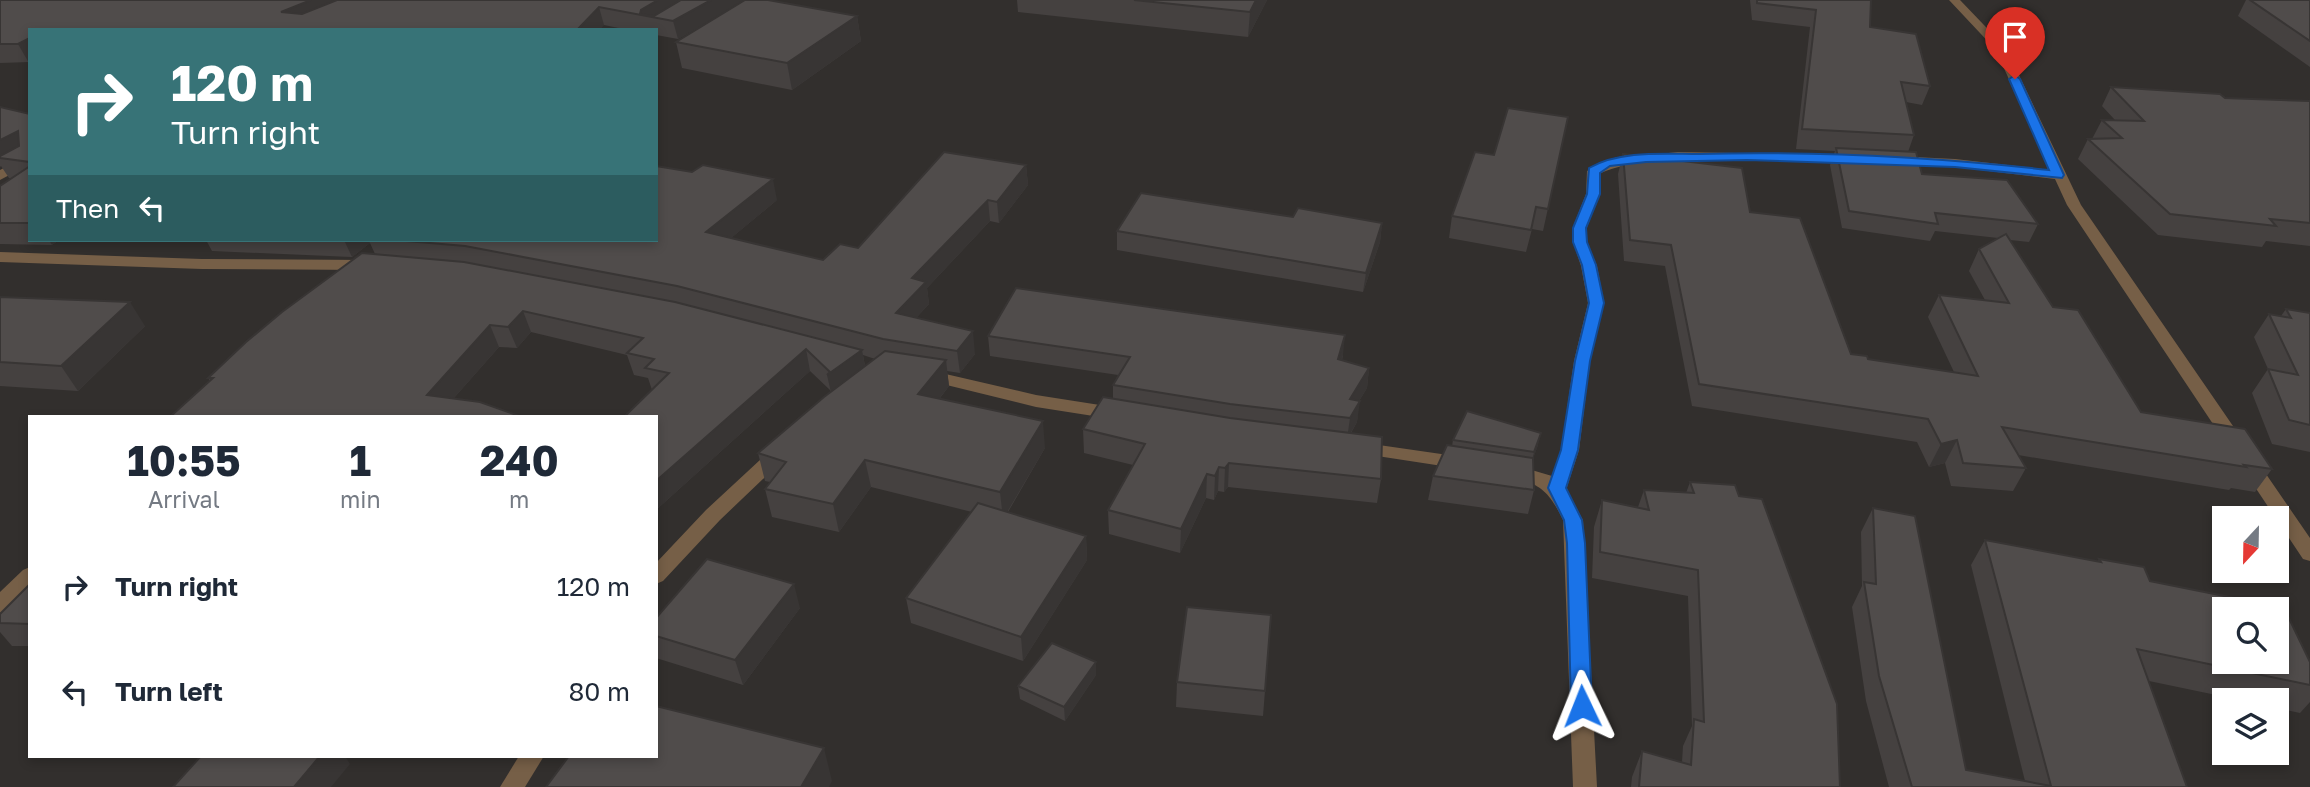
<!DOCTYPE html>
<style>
:root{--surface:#fff;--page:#f6f6f7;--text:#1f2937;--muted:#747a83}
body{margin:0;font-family:"Golos Text",sans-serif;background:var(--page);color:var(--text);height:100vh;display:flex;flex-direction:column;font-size:26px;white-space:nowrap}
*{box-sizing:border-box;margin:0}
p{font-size:23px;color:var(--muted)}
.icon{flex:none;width:38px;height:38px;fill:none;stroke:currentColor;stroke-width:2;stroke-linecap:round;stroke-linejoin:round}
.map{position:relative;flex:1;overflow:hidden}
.details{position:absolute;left:28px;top:415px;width:630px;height:343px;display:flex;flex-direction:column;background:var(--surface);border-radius:0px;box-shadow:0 4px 10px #0003}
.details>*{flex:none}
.banner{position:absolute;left:28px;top:28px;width:630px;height:214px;border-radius:0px;box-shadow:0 4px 10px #0003;background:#377377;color:#fff;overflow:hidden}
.needle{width:46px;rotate:202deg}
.fabs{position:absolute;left:2212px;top:506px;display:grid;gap:14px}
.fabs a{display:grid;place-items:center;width:77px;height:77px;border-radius:0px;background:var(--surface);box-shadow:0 4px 10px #0003;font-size:35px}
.pin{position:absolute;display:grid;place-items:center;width:60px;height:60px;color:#fff;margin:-72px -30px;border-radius:50% 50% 50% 0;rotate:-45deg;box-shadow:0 0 7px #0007}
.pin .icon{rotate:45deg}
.me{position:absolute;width:77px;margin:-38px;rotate:358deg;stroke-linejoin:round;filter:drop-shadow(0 0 5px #0008)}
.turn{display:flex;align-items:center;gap:24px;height:147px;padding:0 28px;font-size:32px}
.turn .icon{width:91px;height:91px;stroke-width:2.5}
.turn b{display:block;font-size:49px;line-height:60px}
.then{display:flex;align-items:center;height:66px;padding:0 28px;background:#0003;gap:14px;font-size:26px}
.eta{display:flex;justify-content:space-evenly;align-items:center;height:119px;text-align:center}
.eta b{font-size:42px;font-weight:700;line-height:49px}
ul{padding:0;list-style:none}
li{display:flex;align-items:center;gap:21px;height:105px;padding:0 28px}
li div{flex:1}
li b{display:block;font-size:26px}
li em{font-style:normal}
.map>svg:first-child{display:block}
</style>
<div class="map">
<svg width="2310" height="787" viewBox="0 0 2310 787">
<rect width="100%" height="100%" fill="#322f2d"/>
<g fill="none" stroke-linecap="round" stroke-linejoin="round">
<g fill="#765f47" fill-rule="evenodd">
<polygon points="1949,0 1960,0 2006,48 2081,205 2310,538 2310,561 2303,559 2067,205 2055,179 1955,167 1894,164 1887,160 1894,156 1955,159 2051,170 1995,49"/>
<path d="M1678,152L1856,155L1863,159L1856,163C1789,161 1661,148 1601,173L1600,194L1587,227V242L1597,266L1604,303L1590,361L1579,450L1566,490L1583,520L1597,787H1573L1563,520C1547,487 1538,484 1504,474L1502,470L1504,466L1511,464L1552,476L1561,450L1574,361L1588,303L1581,266L1573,242V227L1586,194L1587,171L1612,159Z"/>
<polygon points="30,154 30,164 0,180 0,170"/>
<polygon points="0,252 202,259 369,260 377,265 369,270 202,269 0,262"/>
<polygon points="924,369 1036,395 1119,408 1128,414 1119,420 1036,407 918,378 915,374"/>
<polygon points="1358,442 1462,457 1469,459 1471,463 1469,467 1462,469 1351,452 1349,448 1351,444"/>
<polygon points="780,446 787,448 789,452 787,456 720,520 663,581 656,584 656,563 706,510 773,448"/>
<polygon points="30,567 30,588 7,611 0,613 0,592 23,570"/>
<polygon points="519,756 544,756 525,787 500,787"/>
</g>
</g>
<g fill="#454140" fill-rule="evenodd">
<polygon points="0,0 768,0 857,16 861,41 792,90 682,68 676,42 712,20 678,39 656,35 656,30 628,30 604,25 30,30 30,62 0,63"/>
<polygon points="1017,0 1267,0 1248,37 1018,12"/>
<polygon points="1750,0 1871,0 1870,27 1930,86 1922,105 1906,102 1914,135 1908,152 1922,174 2038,224 2029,242 2010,240 2053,307 2141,412 2272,469 2255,492 2231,488 2229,490 2018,455 2026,468 2013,491 1951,486 1945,463 1929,467 1917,442 1692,406 1665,266 1624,261 1618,174 1623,154 1750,212 1851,354 1868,359 1954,372 1928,317 1939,295 1985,300 1969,271 1979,249 1998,238 1935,231 1930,241 1842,228 1830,165 1835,151 1796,149 1810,27 1752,20"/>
<polygon points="2246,0 2310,0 2310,67 2238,16"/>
<polygon points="2111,87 2225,98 2310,101 2310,246 2266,241 2262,247 2158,235 2078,159 2088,139 2092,139 2102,120 2115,120 2102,106"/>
<polygon points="0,107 30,114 30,240 59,240 52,245 0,244 0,186 11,179 9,178 1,166 0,167"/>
<polygon points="1568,117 1543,231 1532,229 1526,252 1449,238 1452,216 1494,155"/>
<path d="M1026,165L1028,185L999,223L990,221L927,288L929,304L916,318L975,354L960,373L947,371L949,386L940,398L1045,448L1008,512L1086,536L1087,560L1023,661L911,623L906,598L972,512L871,487L839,532L772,517L765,489L770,482L765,481L758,453L831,392L830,390L810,371L656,510V416L652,390L648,378L634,375L627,355L531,332L517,348L499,347L453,399L210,381L208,378L375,254L370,243L352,257L212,251L206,240H656L777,200L731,238L823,260L858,248ZM863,355L875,359L865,366Z"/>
<polygon points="1293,217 1382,223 1380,242 1363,292 1117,250 1117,231"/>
<polygon points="0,297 145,326 78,391 0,386"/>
<polygon points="2286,309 2310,313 2310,452 2272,444 2252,393 2268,369 2254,337 2269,314 2281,316"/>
<polygon points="988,336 1343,355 1342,360 1369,368 1367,388 1359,401 1357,422 1351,433 1381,479 1377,503 1228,487 1224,492 1218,491 1214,500 1206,498 1180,553 1109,534 1108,510 1133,465 1084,453 1083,429 1113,399 1113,385 1118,375 990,356"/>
<polygon points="1453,440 1538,445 1533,458 1534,490 1528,514 1428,500 1433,476 1452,446"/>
<polygon points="1690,482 1840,787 1631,787 1632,777 1642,751 1682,762 1683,746 1692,726 1688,596 1592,578 1594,527 1602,500 1638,507 1644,490 1686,493"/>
<polygon points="1873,508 1966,770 2025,781 1971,565 1985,540 2098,562 2099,559 2150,581 2310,662 2310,702 2300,713 2277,708 2277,700 2240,700 2149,681 2187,787 1889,787 1866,701 1852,607 1862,586 1861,532"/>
<polygon points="30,584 30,646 12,646 0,632 0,614"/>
<polygon points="800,608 743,685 656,658 656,618"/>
<polygon points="1271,615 1263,716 1176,707 1177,682"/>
<polygon points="1096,675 1065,721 1020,699 1018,686"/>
</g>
<g fill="#383534">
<polygon points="311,0 359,0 291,30 281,12"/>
<polygon points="658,0 693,0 661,19 641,15 641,10"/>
<polygon points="711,0 747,0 678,39 673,21"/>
<polygon points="1256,0 1267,0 1248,37 1250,12"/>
<polygon points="599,7 604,25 600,30 577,30"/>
<polygon points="857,16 861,41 792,90 787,63"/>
<polygon points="29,38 30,40 30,62 29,63 18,44"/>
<polygon points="18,131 30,150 0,158 0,140"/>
<polygon points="1026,165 1028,185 999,223 997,202"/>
<polygon points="773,179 777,200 712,254 706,232"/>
<polygon points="988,200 990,221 927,288 929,304 900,335 896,313 912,278"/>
<polygon points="1382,223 1380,242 1363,292 1366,273"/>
<polygon points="49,240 59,240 52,245"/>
<polygon points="344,240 368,240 370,243 352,257"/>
<polygon points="130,302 145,326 78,391 61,366"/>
<polygon points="523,311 531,332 517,348 508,327"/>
<polygon points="490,325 499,347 438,416 427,395"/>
<polygon points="973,331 975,354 960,373 957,351"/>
<polygon points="1345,335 1343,355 1335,379 1338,359"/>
<polygon points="806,349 810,371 656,510 656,481"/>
<polygon points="862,350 866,372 832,397 827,375"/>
<polygon points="946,360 949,386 922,421 918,394"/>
<polygon points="1369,368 1367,388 1348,419 1350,399"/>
<polygon points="1360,401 1357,422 1347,439 1350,418"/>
<polygon points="1043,421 1045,448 1003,519 1000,492"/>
<polygon points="1541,433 1538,445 1531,465 1534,452"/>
<polygon points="1957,440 1945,463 1929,467 1941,444"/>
<polygon points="865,460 871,487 839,532 833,504"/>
<polygon points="1229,463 1228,487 1224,492 1225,468"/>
<polygon points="1219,467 1218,491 1214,500 1215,476"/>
<polygon points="1207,474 1206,498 1180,553 1181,529"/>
<polygon points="1086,536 1087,560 1023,661 1021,637"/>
<polygon points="794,584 800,608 743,685 735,660"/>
<polygon points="1096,662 1096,675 1065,721 1064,707"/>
<polygon points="824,748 832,781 829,787 801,787"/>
<polygon points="320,756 345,756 350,764 331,787 294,787"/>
</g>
<g fill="#504c4b" stroke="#383534" stroke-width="2" fill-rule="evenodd">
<polygon points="0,0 311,0 281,12 302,14 337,0 658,0 641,10 640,14 654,16 681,0 711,0 673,21 599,7 577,30 30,30 30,38 18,44 0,44"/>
<polygon points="745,0 768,0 857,16 787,63 676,42"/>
<polygon points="1134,0 1256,0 1250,12"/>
<polygon points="1757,0 1871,0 1870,27 1916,34 1930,86 1901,82 1914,135 1802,129 1816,10 1757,3"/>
<polygon points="2250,0 2310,0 2310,41"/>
<polygon points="2111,87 2220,94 2225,98 2310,101 2310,223 2270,219 2276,226 2170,214 2088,139 2122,138 2102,120 2144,121"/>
<polygon points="0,107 30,114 30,162 0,158 0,156 19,146 18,131 0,140"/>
<polygon points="1508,108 1568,117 1548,209 1536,207 1531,230 1452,216 1475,152 1494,155"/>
<polygon points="1836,148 1916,152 1922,174 2007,180 2038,224 1935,213 1938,224 1849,211"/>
<polygon points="944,152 1026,165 997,202 988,200 912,278 926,282 896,313 973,331 957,351 883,339 677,286 465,246 395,240 656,240 656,166 692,172 703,165 773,179 706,232 823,260 840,244 858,248"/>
<polygon points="1623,154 1742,168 1750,212 1800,218 1851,354 1867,356 1868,359 1978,376 1939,295 2009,303 1979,249 2006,234 2053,307 2078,310 2141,412 2245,429 2272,469 2244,465 2246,467 2002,427 2026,468 1963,463 1957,440 1941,444 1928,419 1699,384 1671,245 1630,240"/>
<polygon points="30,166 30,223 0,223 0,186"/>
<polygon points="1141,193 1293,217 1298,208 1382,223 1366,273 1117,231"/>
<polygon points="362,253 464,262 675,302 862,350 827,375 830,372 806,349 656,481 656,416 625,416 669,373 645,368 654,359 627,353 643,338 523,311 508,327 490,325 427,395 480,402 519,416 171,416 213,378 208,378 246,342 282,312"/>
<polygon points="1016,288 1345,335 1338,359 1369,368 1350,399 1360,401 1350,418 1230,404 1113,385 1130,357 988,336"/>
<polygon points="0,297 130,302 61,366 0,362"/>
<polygon points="2286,309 2310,313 2310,425 2289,420 2268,369 2298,375 2269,314 2291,318"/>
<polygon points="885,351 946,360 918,394 1043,421 1000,492 865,460 833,504 765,489 786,462 758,453 824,397"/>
<polygon points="1103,397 1230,418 1382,437 1381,479 1229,463 1225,468 1219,467 1215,476 1207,474 1181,529 1108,510 1145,444 1083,429"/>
<polygon points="1467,411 1541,433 1534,452 1453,440"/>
<polygon points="1447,445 1533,458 1534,490 1433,476"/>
<polygon points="1690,482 1735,485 1739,496 1762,499 1837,704 1840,787 1639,787 1642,751 1691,765 1694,719 1704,722 1698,570 1600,552 1602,500 1649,510 1644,490 1694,493"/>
<polygon points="978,503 1086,536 1021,637 906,598"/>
<path d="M1873,508L1915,516L1966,770L2051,786L1985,540L2101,562L2099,559L2144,567L2150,581L2284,608L2310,662V685L2137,649L2187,787H1912L1879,676L1864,582L1876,584ZM2224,609H2277V662H2224Z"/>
<polygon points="707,559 794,584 735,660 656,636 656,618"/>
<polygon points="30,584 30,624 0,623 0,614"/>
<polygon points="1187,607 1271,615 1265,691 1177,682"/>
<polygon points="1052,643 1096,662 1064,707 1018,686"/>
<polygon points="656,706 824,748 801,787 546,787 569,756 656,756"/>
<polygon points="201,756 320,756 294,787 173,787"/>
</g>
<path fill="#1a73e8" stroke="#114b97" stroke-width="2" d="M2015,75L2020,79L2064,175L2062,178L1955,167L1747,160L1646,162L1610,166L1600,173V194L1586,228L1587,242L1596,265L1604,303L1590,361L1578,450L1566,488L1582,520L1585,543L1592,706L1589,712L1582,714L1574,712L1571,706L1567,543L1564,520L1548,488L1561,450L1575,361L1589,303L1582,265L1573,242V228L1587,194L1589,168C1620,150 1664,154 1699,154C1816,151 1933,157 2049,170L2009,79Z"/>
</svg>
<div class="fabs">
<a><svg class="needle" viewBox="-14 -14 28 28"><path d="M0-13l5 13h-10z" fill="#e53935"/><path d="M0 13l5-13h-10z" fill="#747a83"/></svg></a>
<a><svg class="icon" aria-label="search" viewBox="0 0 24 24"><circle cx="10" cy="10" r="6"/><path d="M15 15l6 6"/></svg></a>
<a><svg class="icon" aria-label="layers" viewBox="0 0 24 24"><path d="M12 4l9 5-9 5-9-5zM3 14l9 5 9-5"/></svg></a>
</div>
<div class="pin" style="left:2015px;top:79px;background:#d93025"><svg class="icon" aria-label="arrive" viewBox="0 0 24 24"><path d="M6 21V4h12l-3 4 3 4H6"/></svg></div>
<svg class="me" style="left:1582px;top:706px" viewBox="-20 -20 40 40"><path d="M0-17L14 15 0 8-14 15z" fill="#1a73e8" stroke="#fff" stroke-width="4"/></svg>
<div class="banner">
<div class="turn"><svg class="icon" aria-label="right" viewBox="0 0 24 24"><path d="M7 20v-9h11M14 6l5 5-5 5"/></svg><div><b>120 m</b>Turn right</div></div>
<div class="then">Then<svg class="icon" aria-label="left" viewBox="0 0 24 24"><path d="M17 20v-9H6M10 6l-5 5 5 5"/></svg></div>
</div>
<section class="details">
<div class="eta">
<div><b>10:55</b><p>Arrival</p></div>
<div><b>1</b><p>min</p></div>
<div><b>240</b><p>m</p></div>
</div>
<ul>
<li><svg class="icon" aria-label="right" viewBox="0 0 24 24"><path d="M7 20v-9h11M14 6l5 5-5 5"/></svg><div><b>Turn right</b></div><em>120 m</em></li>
<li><svg class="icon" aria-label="left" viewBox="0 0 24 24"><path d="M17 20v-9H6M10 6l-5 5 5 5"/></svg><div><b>Turn left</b></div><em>80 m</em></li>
</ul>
</section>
</div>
